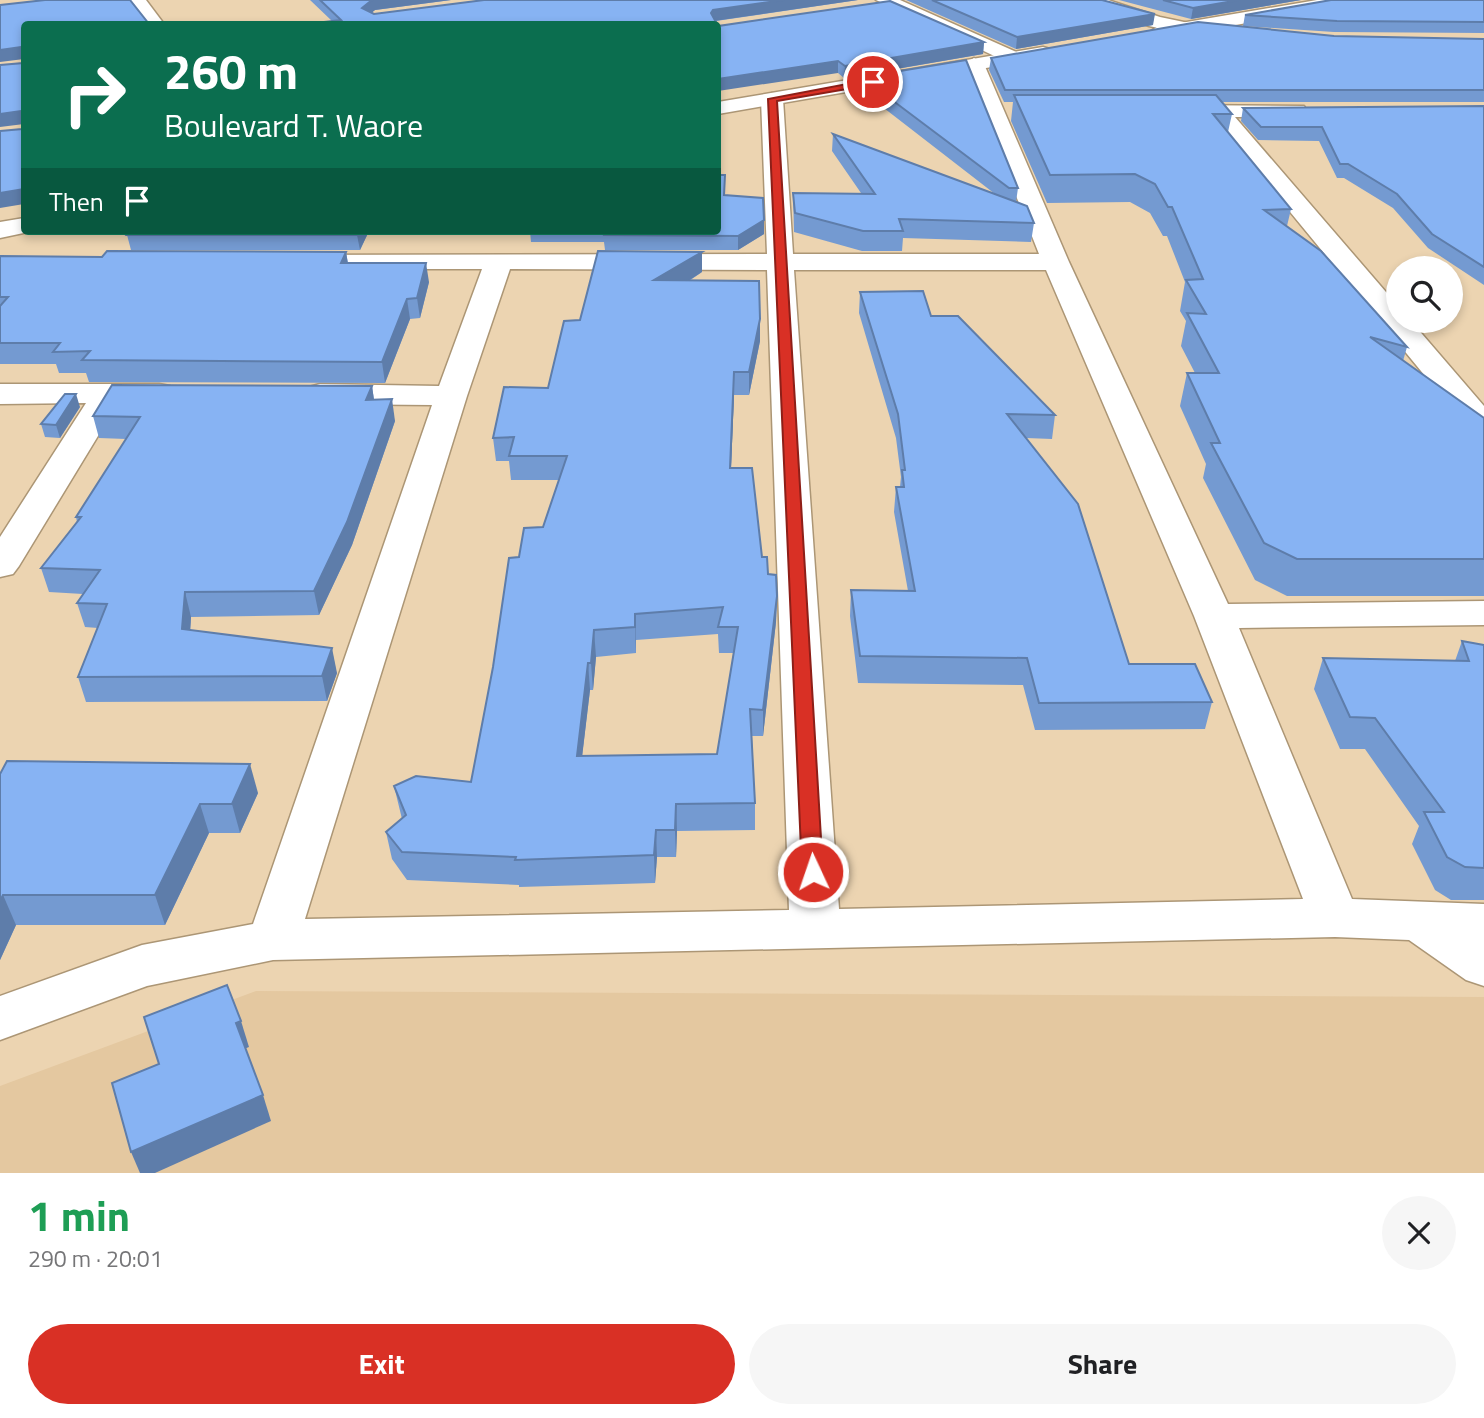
<!DOCTYPE html>
<meta charset="utf-8">
<style>
:root{--surface:#fff;--page:#f6f6f6;--text:#202124;--muted:#757577;--accent:#d93025}
body{margin:0;font-family:"Titillium Web",sans-serif;background:var(--page);color:var(--text);height:100vh;display:flex;flex-direction:column;font-size:26px;white-space:nowrap}
*{box-sizing:border-box;margin:0}
p{font-size:23px;color:var(--muted)}
.icon{flex:none;width:38px;height:38px;fill:none;stroke:currentColor;stroke-width:2;stroke-linecap:round;stroke-linejoin:round}
.map{position:relative;height:1173px;overflow:hidden}
.side{display:flex;flex-direction:column;background:var(--surface);flex:1}
.side>*{flex:none}
.guide{position:absolute;left:21px;top:21px;width:700px;height:214px;border-radius:7px;box-shadow:0 4px 10px #0003;background:#0b6e4f;color:#fff;overflow:hidden}
.buttons{position:absolute;left:1386px;top:256px;display:grid;gap:14px}
.buttons a{display:grid;place-items:center;width:77px;height:77px;border-radius:50%;background:var(--surface);box-shadow:0 4px 10px #0003;font-size:35px}
.pin{position:absolute;display:grid;place-items:center;width:60px;height:60px;color:#fff;margin:-30px;border:4px solid #fff;border-radius:50%;box-shadow:0 2px 7px #0007}
.me{position:absolute;width:77px;margin:-38px;rotate:357deg;stroke-linejoin:round;filter:drop-shadow(0 0 5px #0008)}
.turn{display:flex;align-items:center;gap:24px;height:147px;padding:0 28px;font-size:32px}
.turn .icon{width:91px;height:91px;stroke-width:2.5}
.turn b{display:block;font-size:49px;line-height:60px}
.then{display:flex;align-items:center;height:66px;padding:0 28px;background:#0003;gap:14px;font-size:26px}
.round{display:grid;place-items:center;flex:none;width:74px;height:74px;border-radius:37px;background:var(--page)}
.headline{display:flex;align-items:center;justify-content:space-between;height:119px;padding:0 28px}
h1{font-size:42px;font-weight:700;line-height:52px;color:#1e9e55}
.primary-button{display:flex;gap:14px;margin-top:auto;padding:14px 28px}
.primary-button a{flex:1;height:80px;border-radius:42px;background:var(--accent);color:#fff;font-size:28px;font-weight:700;line-height:80px;text-align:center}
.primary-button a+a{background:var(--page);color:var(--text)}
.map>svg:first-child{display:block}
</style>
<div class="map">
<svg width="1484" height="1173" viewBox="0 0 1484 1173">
<rect width="100%" height="100%" fill="#ecd4b1"/>
<polygon fill="#e4c8a0" points="256,991 1484,997 1484,1173 0,1173 0,1086"/>
<g fill="none" stroke-linecap="round" stroke-linejoin="round">
<g stroke="#ac9675" stroke-width="3">
<g id="street">
<polygon points="128,0 146,0 164,24 146,24"/>
<polygon points="876,0 900,0 1021,54 1024,58 1021,62 1007,62"/>
<polygon points="1082,0 1108,0 1160,17 1227,31 1229,35 1220,41 1149,26 1085,4"/>
<path d="M974,58L984,64L1069,262L1228,604L1484,601V625L1239,628L1352,899L1484,904V986L1466,980L1409,940L1335,937L273,960L147,986L0,1040V996L142,945L253,924L432,405L320,404L309,401L304,394L309,387L320,384L439,386L482,269H296L286,267L283,261L286,255L767,254L761,99L772,93L783,99L793,254H1039L964,64ZM510,269L767,270L789,910L305,919L467,396ZM794,270H1046L1194,616L1303,899L839,909Z"/>
<polygon points="1178,105 1304,106 1307,111 1296,117 1235,117 1398,306 1398,320 1410,320 1484,406 1484,436 1472,433 1212,117 1170,116 1167,111"/>
<polygon points="0,384 159,384 170,386 175,393 170,400 118,403 19,566 13,574 0,577 0,537 86,403 0,404"/>
</g>
</g>
<g stroke="#ac9675" stroke-width="3">
<g id="secondary">
<polygon points="1317,0 1357,0 1348,5 1157,39 1148,33 1157,27"/>
<polygon points="1043,47 1050,49 1053,53 1050,57 718,114 718,102"/>
<polygon points="24,218 24,231 33,231 0,238 0,222"/>
</g>
</g>
<use href="#street" fill="#fff" fill-rule="evenodd"/>
<use href="#secondary" fill="#fff" fill-rule="evenodd"/>
</g>
<g fill="#749ad1" fill-rule="evenodd">
<polygon points="310,0 451,0 375,10 371,13 374,14 484,0 858,0 716,21 332,21"/>
<polygon points="906,0 1102,0 1153,25 1016,49"/>
<polygon points="1119,0 1301,0 1191,19"/>
<polygon points="1484,0 1484,33 1334,32 1243,26 1245,15"/>
<polygon points="718,26 984,42 983,54 844,78 838,73"/>
<polygon points="1334,36 1484,39 1484,102 1222,102 1232,114 1228,132 1291,209 1287,226 1407,347 1403,361 1484,418 1484,596 1287,596 1255,580 1203,478 1206,464 1180,406 1187,373 1195,373 1181,346 1186,321 1180,311 1185,282 1167,236 1163,236 1150,213 1130,202 1047,203 1011,121 1013,102 1004,102 989,70 991,58"/>
<polygon points="880,91 1018,188 1016,202 1034,223 1031,242 903,238 902,251 862,251 794,232 793,193 861,193 832,151 833,134 995,194 880,105"/>
<polygon points="1484,106 1484,285 1428,248 1393,208 1344,178 1337,178 1319,141 1258,140 1241,121 1243,108"/>
<polygon points="720,175 725,195 764,234 738,250 605,250 604,242 531,242 530,231 718,231"/>
<polygon points="131,231 369,231 360,250 131,250 127,235"/>
<polygon points="346,252 348,263 429,282 420,318 410,319 385,383 89,382 86,373 59,373 56,364 0,364 0,256 102,257"/>
<path d="M702,272L689,281L760,319V341L749,395H734L731,468L768,574L777,596L776,622L763,736H752L755,803V830L677,831L676,857H657L655,883L519,887V885L407,880L392,859L386,832L402,819L394,786L471,782L519,557L543,527L559,480H511L509,461H496L493,438L548,388L580,320ZM718,634L719,653H734L717,754L582,756L590,690H593L596,657L636,653V640Z"/>
<polygon points="860,292 931,316 1055,415 1052,439 1026,438 1129,664 1212,702 1205,729 1035,730 1023,685 858,683 850,616 851,590 908,591 894,512 896,487 900,487 901,477 896,438 859,313"/>
<polygon points="372,386 374,400 395,421 352,545 319,615 191,617 190,630 337,673 327,701 86,702 78,677 98,628 85,627 77,603 83,594 49,592 41,568 77,522 76,517 126,439 99,438 93,416"/>
<polygon points="80,407 60,438 45,437 41,424"/>
<polygon points="1462,641 1484,645 1484,900 1451,900 1435,890 1412,844 1419,826 1365,749 1340,749 1314,689 1323,658 1455,661"/>
<polygon points="0,774 258,793 240,833 209,833 165,925 16,925 0,960"/>
</g>
<g fill="#5e7daa">
<polygon points="372,0 451,0 375,10 364,19 362,8"/>
<polygon points="784,0 858,0 714,21 711,13 713,10"/>
<polygon points="1239,0 1301,0 1191,19 1193,8"/>
<polygon points="1155,14 1153,25 1016,49 1017,37"/>
<polygon points="984,42 983,54 844,78 845,66"/>
<polygon points="22,47 24,59 0,62 0,50"/>
<polygon points="838,61 838,73 718,91 718,79"/>
<polygon points="22,111 24,124 0,127 0,114"/>
<polygon points="24,189 24,204 0,208 0,193"/>
<polygon points="764,220 764,234 738,250 738,236"/>
<polygon points="360,231 369,231 360,250 357,235"/>
<polygon points="346,252 349,271 341,263"/>
<polygon points="702,252 702,272 655,302 654,280"/>
<polygon points="426,263 429,282 420,318 417,298"/>
<polygon points="407,299 410,319 385,383 382,362"/>
<polygon points="760,319 760,341 749,395 749,372"/>
<polygon points="734,372 734,395 730,492 730,468"/>
<polygon points="372,386 375,407 366,400"/>
<polygon points="76,394 80,407 60,438 56,425"/>
<polygon points="392,399 395,421 352,545 319,615 314,591"/>
<polygon points="185,592 191,617 189,653 182,629"/>
<polygon points="777,596 776,622 763,736 763,710"/>
<polygon points="635,614 636,640 636,653 635,627"/>
<polygon points="594,630 596,657 593,690 591,663"/>
<polygon points="332,648 337,673 327,701 322,676"/>
<polygon points="588,663 590,690 579,783 577,756"/>
<polygon points="250,764 258,793 240,833 232,804"/>
<polygon points="200,804 209,833 165,925 155,895"/>
<polygon points="676,804 677,831 676,857 675,830"/>
<polygon points="656,830 657,857 655,883 654,855"/>
<polygon points="3,895 16,925 0,960 0,901"/>
<polygon points="241,1021 249,1047 244,1049 236,1023"/>
<polygon points="263,1095 271,1121 155,1173 140,1173 131,1152"/>
</g>
<g fill="#87b3f3" stroke="#5e7daa" stroke-width="2" fill-rule="evenodd">
<polygon points="45,0 130,0 149,24 24,24 24,189 0,193 0,131 22,129 22,111 0,114 0,65 23,63 22,47 0,50 0,5"/>
<polygon points="320,0 372,0 362,8 374,14 484,0 784,0 713,10 711,13 717,24 307,24 341,20"/>
<polygon points="932,0 1102,0 1155,14 1017,37"/>
<polygon points="1163,0 1239,0 1193,8"/>
<polygon points="1331,0 1484,0 1484,22 1337,21 1245,15"/>
<polygon points="890,1 984,42 845,66 838,61 718,79 718,25 718,26"/>
<polygon points="1198,22 1334,36 1484,39 1484,90 1005,90 991,58"/>
<polygon points="966,60 1018,188 1009,188 880,91 888,73"/>
<polygon points="1014,95 1216,95 1232,114 1213,114 1291,209 1264,210 1321,251 1407,347 1370,337 1484,418 1484,559 1297,559 1264,543 1211,443 1220,443 1187,373 1219,373 1187,313 1206,314 1186,280 1203,279 1172,207 1168,207 1155,184 1135,174 1050,175"/>
<polygon points="1484,106 1484,267 1432,234 1397,194 1348,164 1340,164 1322,127 1261,127 1243,108"/>
<polygon points="833,134 1027,206 1034,223 899,219 903,231 863,231 795,213 793,193 875,194"/>
<polygon points="718,166 720,166 720,175 725,175 724,195 763,198 764,220 738,236 604,235 605,231 718,231"/>
<polygon points="131,231 360,231 357,235 127,235"/>
<polygon points="107,251 346,252 341,263 426,263 417,298 407,299 382,362 82,360 90,351 53,352 60,343 0,343 0,306 8,297 0,297 0,256 102,257"/>
<path d="M598,251L702,252L654,280L759,281L760,319L749,372H734L730,468H752L762,557H767L768,574L776,575L777,596L763,710L750,709L755,803L676,804L675,830H656L654,855L515,860L516,857L402,852L386,832L406,815L394,786L416,776L471,782L493,667L509,558L519,557L524,528L543,527L567,456H509L514,437L493,438L504,387L548,388L564,321L580,320ZM723,607L718,627H738L717,754L577,756L588,663H591L594,630L635,627V614Z"/>
<polygon points="923,291 931,316 958,316 1055,415 1007,414 1078,504 1129,664 1195,664 1212,702 1039,703 1027,658 860,656 851,590 915,591 896,487 904,487 902,470 905,470 898,414 860,292"/>
<polygon points="112,385 372,386 366,400 392,399 347,522 314,591 185,592 182,629 332,648 322,676 78,677 107,604 77,603 100,570 41,568 81,517 76,517 140,417 93,416"/>
<polygon points="65,394 76,394 56,425 41,424"/>
<polygon points="1462,641 1484,645 1484,868 1465,867 1447,857 1424,812 1444,812 1375,718 1350,717 1323,658 1469,661"/>
<polygon points="7,761 250,764 232,804 200,804 155,895 3,895 0,901 0,774"/>
<polygon points="227,985 241,1021 236,1023 263,1095 131,1152 112,1083 159,1064 144,1017"/>
</g>
<polygon fill="#d93025" stroke="#8d1f18" stroke-width="2" points="873,79 876,84 777,101 823,872 820,877 805,877 802,872 768,99"/>
</svg>
<div class="buttons">
<a><svg class="icon" aria-label="search" viewBox="0 0 24 24"><circle cx="10" cy="10" r="6"/><path d="M15 15l6 6"/></svg></a>
</div>
<div class="pin" style="left:873px;top:82px;background:#d93025"><svg class="icon" aria-label="arrive" viewBox="0 0 24 24"><path d="M6 21V4h12l-3 4 3 4H6"/></svg></div>
<svg class="me" style="left:813px;top:872px" viewBox="-20 -20 40 40"><circle r="17" fill="#d93025" stroke="#fff" stroke-width="3"/><path d="M0-11L8 9 0 5-8 9z" fill="#fff"/></svg>
<div class="guide">
<div class="turn"><svg class="icon" aria-label="right" viewBox="0 0 24 24"><path d="M7 20v-9h11M14 6l5 5-5 5"/></svg><div><b>260 m</b>Boulevard T. Waore</div></div>
<div class="then">Then<svg class="icon" aria-label="arrive" viewBox="0 0 24 24"><path d="M6 21V4h12l-3 4 3 4H6"/></svg></div>
</div>
</div>
<section class="side">
<div class="headline"><div><h1>1 min</h1><p>290 m · 20:01</p></div><a class="round"><svg class="icon" aria-label="close" viewBox="0 0 24 24"><path d="M6 6l12 12M18 6L6 18"/></svg></a></div>
<div class="primary-button"><a>Exit</a><a>Share</a></div>
</section>
